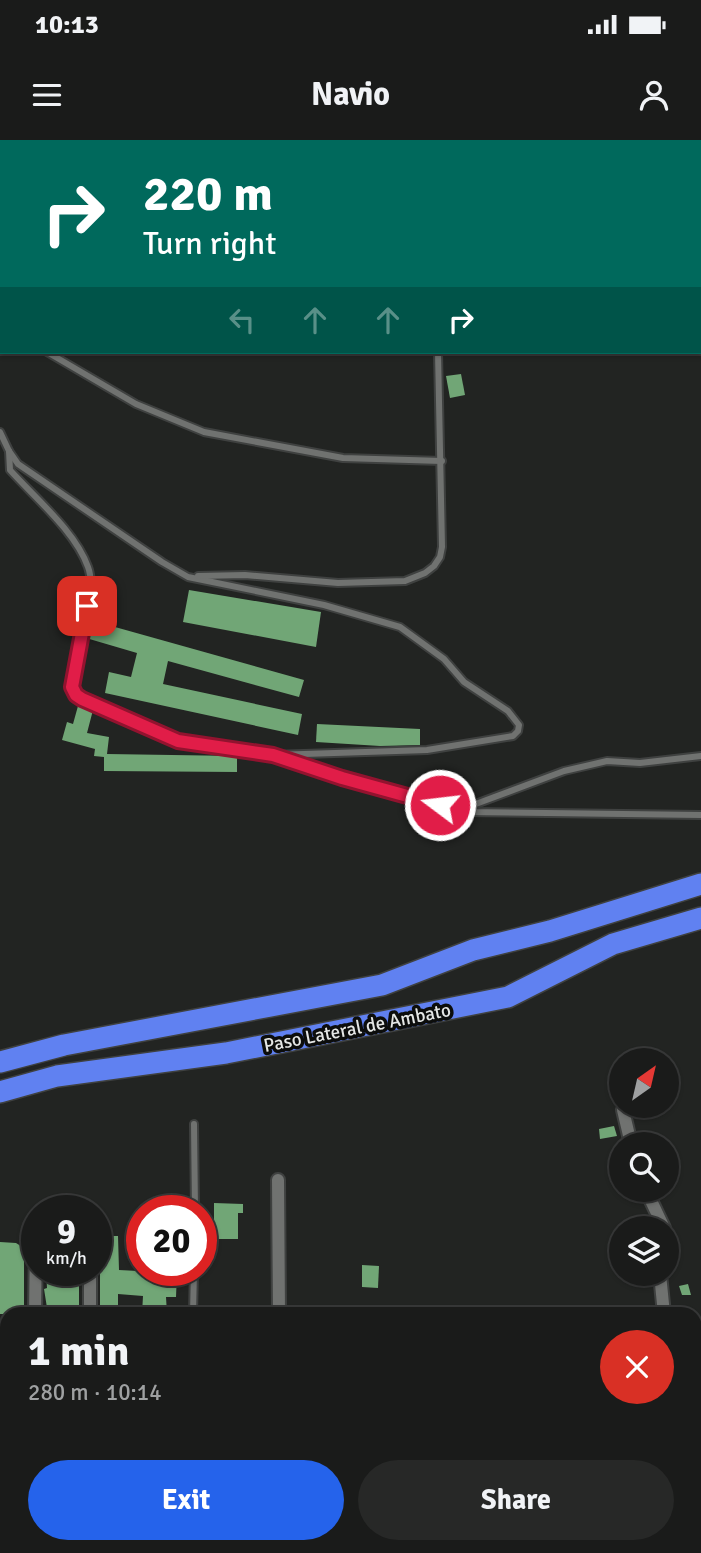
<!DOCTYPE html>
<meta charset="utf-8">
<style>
:root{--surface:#1a1b1a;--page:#272827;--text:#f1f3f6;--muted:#9fa1a2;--line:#383939;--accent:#2563eb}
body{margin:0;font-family:Signika,sans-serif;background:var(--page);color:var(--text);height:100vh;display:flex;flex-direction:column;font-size:26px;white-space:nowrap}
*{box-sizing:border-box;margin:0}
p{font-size:23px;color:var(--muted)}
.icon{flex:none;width:38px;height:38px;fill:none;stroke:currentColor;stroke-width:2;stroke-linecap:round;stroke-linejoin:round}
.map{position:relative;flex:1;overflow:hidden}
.side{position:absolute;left:0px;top:1167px;width:702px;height:247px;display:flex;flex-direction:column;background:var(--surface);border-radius:21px 21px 0 0;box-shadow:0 2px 5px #0004,0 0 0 2px var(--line)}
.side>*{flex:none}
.hud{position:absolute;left:0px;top:0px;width:702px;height:214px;box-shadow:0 2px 5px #0004,0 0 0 2px var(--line);background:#00695c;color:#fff;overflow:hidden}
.needle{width:46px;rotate:34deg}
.fabs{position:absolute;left:609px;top:908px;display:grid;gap:14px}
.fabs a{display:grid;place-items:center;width:70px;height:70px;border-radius:50%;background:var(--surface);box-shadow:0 2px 5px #0004,0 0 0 2px var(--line);font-size:35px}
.speed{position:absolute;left:21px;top:1055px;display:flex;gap:14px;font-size:35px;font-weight:700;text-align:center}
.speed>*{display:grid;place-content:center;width:91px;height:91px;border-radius:50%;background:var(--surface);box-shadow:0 2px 5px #0004,0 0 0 2px var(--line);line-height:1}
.speed small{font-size:18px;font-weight:400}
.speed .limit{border:10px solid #d22;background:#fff;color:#111}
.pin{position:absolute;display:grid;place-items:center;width:60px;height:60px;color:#fff;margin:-30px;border-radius:14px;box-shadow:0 4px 10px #0006}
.me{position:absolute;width:77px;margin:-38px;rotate:285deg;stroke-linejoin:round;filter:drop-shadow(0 0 5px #0008)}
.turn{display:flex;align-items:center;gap:24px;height:147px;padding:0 28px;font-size:32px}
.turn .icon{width:91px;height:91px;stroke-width:2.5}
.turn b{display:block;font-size:49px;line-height:60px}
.lanes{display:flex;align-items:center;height:66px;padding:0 28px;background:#0003;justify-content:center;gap:35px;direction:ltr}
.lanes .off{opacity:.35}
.round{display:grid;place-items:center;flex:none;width:74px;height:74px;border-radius:37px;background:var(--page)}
.head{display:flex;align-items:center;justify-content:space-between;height:119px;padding:0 28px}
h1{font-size:42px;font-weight:700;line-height:52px}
.cta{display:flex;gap:14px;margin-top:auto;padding:14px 28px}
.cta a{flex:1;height:80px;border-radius:42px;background:var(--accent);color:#fff;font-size:28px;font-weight:700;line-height:80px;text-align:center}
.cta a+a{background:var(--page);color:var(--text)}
.status{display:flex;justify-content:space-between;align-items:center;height:49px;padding:0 35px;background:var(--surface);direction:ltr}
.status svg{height:19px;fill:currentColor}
header{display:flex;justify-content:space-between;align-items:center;height:91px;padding:0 28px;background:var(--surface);font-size:32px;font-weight:700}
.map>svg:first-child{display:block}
</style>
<div class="status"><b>10:13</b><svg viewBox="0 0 49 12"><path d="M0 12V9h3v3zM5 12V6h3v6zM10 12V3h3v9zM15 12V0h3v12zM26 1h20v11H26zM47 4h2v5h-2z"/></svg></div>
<header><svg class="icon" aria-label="menu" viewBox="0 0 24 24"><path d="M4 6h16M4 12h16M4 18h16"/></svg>Navio<svg class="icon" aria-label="person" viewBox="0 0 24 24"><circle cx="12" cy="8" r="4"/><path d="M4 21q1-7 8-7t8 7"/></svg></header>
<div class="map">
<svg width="701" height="1413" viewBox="0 0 701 1413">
<rect width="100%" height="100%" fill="#222422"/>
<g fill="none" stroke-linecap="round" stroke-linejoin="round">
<g stroke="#02012e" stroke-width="21">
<polyline points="151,2 154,0"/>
<polyline points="0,8 2,10"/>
</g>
</g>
<g fill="#71a676">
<polygon points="461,234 465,255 450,258 446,236"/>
<polygon points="189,450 321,472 316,507 183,482"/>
<polygon points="90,480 304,540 299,557 168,521 163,544 302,574 298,595 105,553 109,532 131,537 137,513 86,498"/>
<polygon points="78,566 93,570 87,593 109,597 107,614 237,616 237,632 104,631 104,617 94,616 95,609 62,600 67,582 73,584"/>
<polygon points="317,584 420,589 420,605 380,606 316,602"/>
<polygon points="614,986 617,996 600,999 599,989"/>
<polygon points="214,1063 243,1064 243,1073 238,1073 238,1099 214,1099"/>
<polygon points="109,1096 118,1096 119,1130 177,1133 176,1157 166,1157 167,1174 142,1174 143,1156 118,1154 118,1174 100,1174 100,1100"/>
<polygon points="0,1102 16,1103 24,1108 24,1174 0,1174"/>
<polygon points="362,1125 379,1126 378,1148 362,1147"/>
<polygon points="46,1130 79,1130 79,1174 48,1174 44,1149 47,1148"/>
<polygon points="688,1144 691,1155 682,1155 679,1146"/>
</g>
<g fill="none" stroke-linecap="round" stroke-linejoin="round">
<g stroke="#3f4140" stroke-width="10">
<g id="lane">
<polyline points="0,183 2,184"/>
<polyline points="47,212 136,264 204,292 343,318 442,321"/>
<polyline points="0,292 9,311 18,324 162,422 188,437 324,465 400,487 444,519 464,542 508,571 519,585 518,591 513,596 427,610 273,615 342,638 464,672 701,675"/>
<path d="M9,311L10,330C35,358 75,391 88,427C101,461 61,524 76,555L143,587L178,601L273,615"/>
<polyline points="198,436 245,435 338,443 405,441 425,433 434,426 440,417 442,407 438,212"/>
<polyline points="466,671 473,665 564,631 607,621 640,623 701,616"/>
<polyline points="194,984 195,1071"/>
<polyline points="137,1087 142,1087"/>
<polyline points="135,1113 142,1113"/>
<polyline points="193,1174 194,1130"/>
</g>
</g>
<g stroke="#3f4140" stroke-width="16">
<g id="street">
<polyline points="623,970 631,1004"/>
<polyline points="278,1040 279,1174"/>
<polyline points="646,1050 664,1088"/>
<polyline points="667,1098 667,1107"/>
<polyline points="660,1134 664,1174"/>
<polyline points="35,1174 36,1103"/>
<polyline points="90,1174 90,1130"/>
<polyline points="0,1280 7,1280"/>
<polyline points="695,1319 698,1335 698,1358"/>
<polyline points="269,1407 272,1413"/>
<polyline points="354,1407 356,1413"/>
<polyline points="422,1407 425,1413"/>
<polyline points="495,1407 498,1413"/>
<polyline points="577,1407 599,1413"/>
</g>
</g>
<g stroke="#3f4140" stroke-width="21">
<g id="secondary">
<polyline points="0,68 2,68"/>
<polyline points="700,87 701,86"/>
<polyline points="0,1311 7,1310"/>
<polyline points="0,1328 7,1328"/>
<polyline points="695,1334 701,1336"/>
<polyline points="695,1357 701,1359"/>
</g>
</g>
<g stroke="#3f4140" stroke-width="24">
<g id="highway">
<polyline points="0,922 64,905 382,845 473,810 550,791 701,744"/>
<polyline points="0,952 57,936 226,913 508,857 613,804 701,778"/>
</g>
</g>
<use href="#lane" stroke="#707270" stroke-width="6"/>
<use href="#street" stroke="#707270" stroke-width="12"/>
<use href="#secondary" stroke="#707270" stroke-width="18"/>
<use href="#highway" stroke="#6081f1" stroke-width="21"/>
</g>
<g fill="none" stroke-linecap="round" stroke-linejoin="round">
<g stroke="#92132f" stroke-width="18">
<polyline id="route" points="87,466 72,547 76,555 82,559 178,601 273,615 342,638 440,665"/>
</g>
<use href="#route" stroke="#e11d48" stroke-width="12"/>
</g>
<g text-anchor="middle" stroke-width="7" stroke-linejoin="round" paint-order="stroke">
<g font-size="19" fill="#e5e7e6" stroke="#0c0d0c">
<text transform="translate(357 887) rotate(-11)" y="7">Paso Lateral de Ambato</text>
</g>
</g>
</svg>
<div class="fabs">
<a><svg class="needle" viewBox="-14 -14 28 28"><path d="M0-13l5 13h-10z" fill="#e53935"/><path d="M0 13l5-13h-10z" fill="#9fa1a2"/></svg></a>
<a><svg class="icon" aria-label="search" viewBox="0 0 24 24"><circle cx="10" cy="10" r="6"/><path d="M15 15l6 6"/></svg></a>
<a><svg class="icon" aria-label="layers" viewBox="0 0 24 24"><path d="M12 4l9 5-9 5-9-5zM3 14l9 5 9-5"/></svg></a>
</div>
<div class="speed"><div>9<small>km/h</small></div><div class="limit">20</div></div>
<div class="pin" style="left:87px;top:466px;background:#d93025"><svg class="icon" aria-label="arrive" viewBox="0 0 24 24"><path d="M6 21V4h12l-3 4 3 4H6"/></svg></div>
<svg class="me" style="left:440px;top:665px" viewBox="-20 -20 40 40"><circle r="17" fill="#e11d48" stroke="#fff" stroke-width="3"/><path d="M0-11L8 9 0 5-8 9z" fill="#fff"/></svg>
<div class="hud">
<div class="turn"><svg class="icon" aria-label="right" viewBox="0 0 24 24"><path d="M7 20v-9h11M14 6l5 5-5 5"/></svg><div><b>220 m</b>Turn right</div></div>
<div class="lanes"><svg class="icon off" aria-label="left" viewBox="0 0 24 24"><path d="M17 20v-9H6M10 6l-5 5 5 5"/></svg><svg class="icon off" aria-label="ahead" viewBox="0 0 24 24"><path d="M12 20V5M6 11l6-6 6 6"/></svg><svg class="icon off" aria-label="ahead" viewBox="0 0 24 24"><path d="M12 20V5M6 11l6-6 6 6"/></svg><svg class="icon" aria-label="right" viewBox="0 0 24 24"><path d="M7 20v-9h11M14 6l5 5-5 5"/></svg></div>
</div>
<section class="side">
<div class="head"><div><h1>1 min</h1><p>280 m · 10:14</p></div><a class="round" style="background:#d93025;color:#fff"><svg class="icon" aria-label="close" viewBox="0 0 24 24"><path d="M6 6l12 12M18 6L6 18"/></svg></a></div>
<div class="cta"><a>Exit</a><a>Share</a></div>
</section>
</div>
